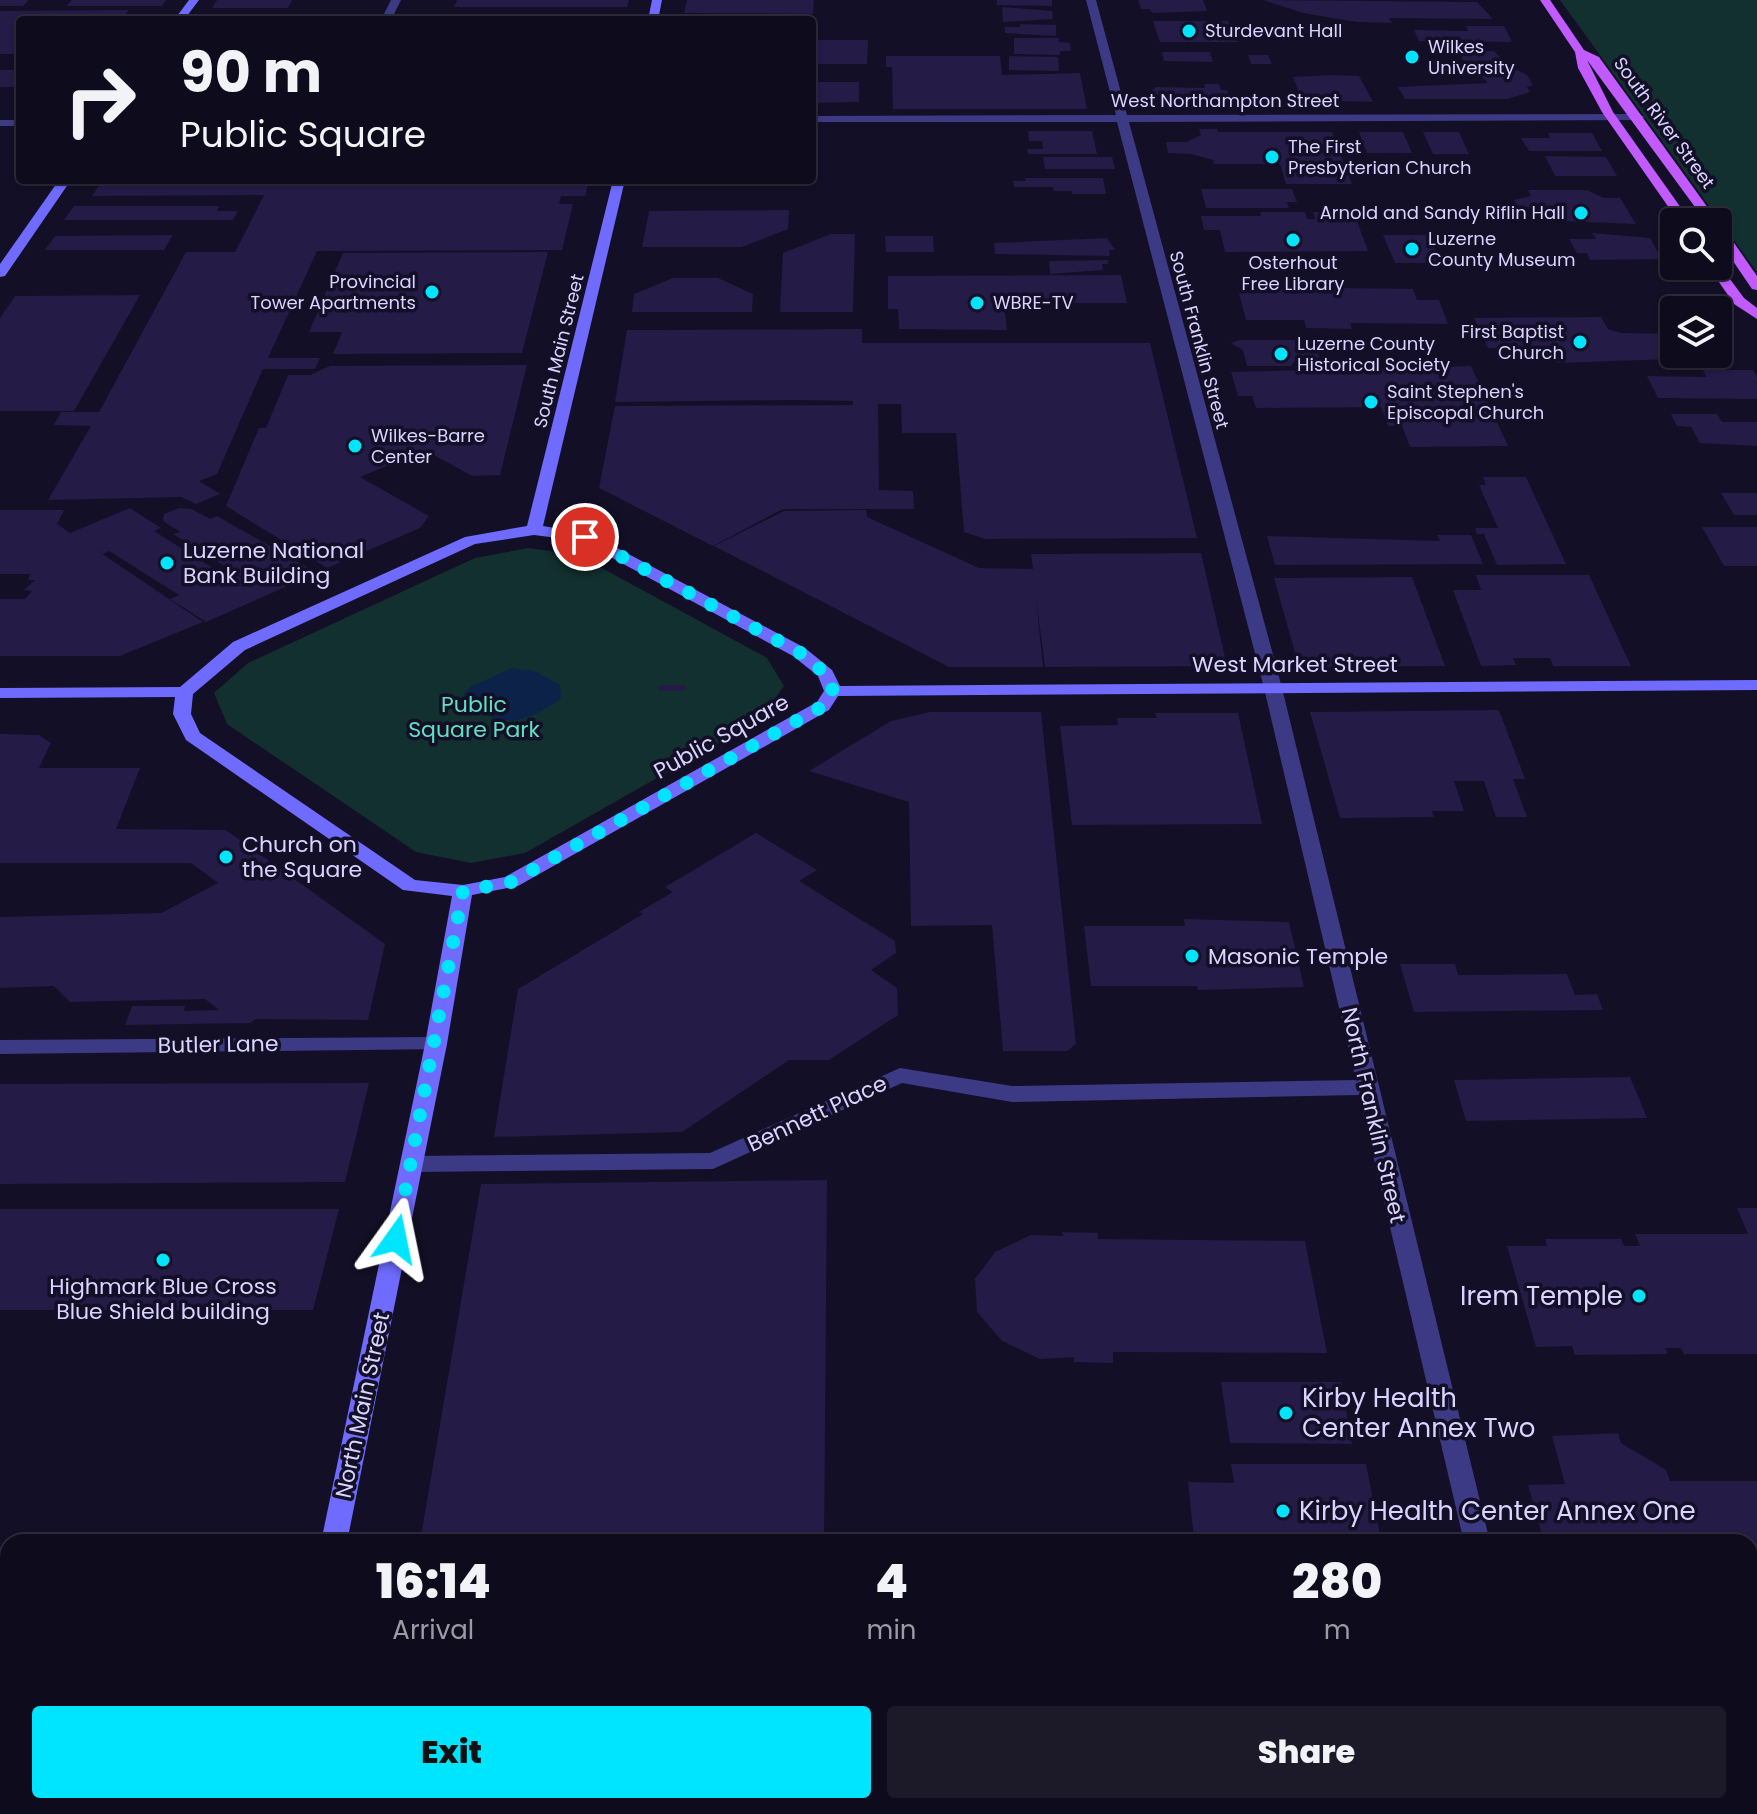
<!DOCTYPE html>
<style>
:root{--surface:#0e0b1c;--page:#1c1929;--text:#f1f3f6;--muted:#9b9ba3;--line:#2e2b3b;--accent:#00e5ff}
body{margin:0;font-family:Poppins,sans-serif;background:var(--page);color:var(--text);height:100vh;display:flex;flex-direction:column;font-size:30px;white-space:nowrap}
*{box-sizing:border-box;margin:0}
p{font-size:26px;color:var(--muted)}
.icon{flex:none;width:44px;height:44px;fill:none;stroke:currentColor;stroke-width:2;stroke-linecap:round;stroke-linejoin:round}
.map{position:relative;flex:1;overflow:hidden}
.sheet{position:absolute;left:0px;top:1534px;width:1758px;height:280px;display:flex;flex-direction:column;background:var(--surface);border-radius:24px 24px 0 0;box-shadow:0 2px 6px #0004,0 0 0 2px var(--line)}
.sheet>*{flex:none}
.banner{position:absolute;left:16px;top:16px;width:800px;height:168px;border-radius:8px;box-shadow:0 2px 6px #0004,0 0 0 2px var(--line);background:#0e0b1c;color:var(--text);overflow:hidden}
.fabs{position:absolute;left:1660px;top:208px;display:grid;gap:16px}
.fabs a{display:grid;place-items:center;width:72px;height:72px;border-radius:8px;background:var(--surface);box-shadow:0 2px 6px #0004,0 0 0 2px var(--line);font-size:40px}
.pin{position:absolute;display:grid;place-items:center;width:68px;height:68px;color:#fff;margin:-34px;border:4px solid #fff;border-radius:50%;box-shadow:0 2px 8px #0007}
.me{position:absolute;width:88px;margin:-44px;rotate:12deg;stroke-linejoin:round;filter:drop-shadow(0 0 6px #0008)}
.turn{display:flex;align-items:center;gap:28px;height:168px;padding:0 32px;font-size:36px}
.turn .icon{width:104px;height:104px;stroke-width:2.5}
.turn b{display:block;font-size:56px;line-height:68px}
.eta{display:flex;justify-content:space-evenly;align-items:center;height:136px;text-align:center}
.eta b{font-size:48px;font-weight:800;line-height:56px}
.cta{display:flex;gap:16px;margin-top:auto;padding:16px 32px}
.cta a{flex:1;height:92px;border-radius:8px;background:var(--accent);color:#111;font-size:32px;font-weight:800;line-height:92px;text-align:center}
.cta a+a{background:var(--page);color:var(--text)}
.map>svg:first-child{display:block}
</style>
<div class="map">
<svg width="1757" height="1814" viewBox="0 0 1757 1814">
<rect width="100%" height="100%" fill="#130f26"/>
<g fill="#12302f">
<polygon points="1560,0 1757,0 1757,272"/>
<polygon points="528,548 578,555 767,658 784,686 761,719 525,853 471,863 416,852 227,724 214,693 248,663 475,558"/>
</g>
<path fill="#0c2248" d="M512,668L534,671L560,685L561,697C555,704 548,707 539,712C510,727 493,720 466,704L464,693L470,687Z"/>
<g fill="#241b47">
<polygon points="0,0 29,0 23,6 0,6"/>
<polygon points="72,0 166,0 162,6 66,6"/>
<polygon points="217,0 292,0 288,8 212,8"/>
<polygon points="457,0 629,0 627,7 454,7"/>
<polygon points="687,0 814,0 813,14 684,13"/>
<polygon points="997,0 1052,0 1052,6 997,5"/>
<polygon points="1138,0 1203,0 1207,11 1152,13 1150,9 1141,9"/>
<polygon points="1263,0 1477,2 1493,19 1389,18 1392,23 1357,22 1303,13"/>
<polygon points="1002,7 1052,11 1053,19 1003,22"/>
<polygon points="129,10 120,20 20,20 20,54 0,54 0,11"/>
<polygon points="531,17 627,17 626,20 530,20"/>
<polygon points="1153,21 1228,21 1232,30 1221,30 1222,33 1234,33 1238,42 1160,42"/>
<polygon points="1020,24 1056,25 1056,36 1005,33 1005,27 1020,27"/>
<polygon points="1466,26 1504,26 1512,42 1419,41 1414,30 1468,31"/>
<polygon points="1014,38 1059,38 1059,42 1070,43 1071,51 1060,51 1060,55 1014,54"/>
<polygon points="812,40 868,40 867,64 812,64"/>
<polygon points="1464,51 1494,51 1507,65 1527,75 1533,85 1527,87 1530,92 1507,99 1405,99 1398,87 1488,83 1474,69 1466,66 1461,55 1467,54"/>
<polygon points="1162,52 1210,52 1213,62 1164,61"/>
<polygon points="1248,55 1268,55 1272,64 1251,64"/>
<polygon points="886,56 1000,56 1002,75 1080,73 1087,109 893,109 892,67 886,67"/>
<polygon points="1009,56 1058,57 1059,71 1009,70"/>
<rect x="0" y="70" width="20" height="17"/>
<polygon points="1331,75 1359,76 1373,102 1302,100 1293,77"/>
<polygon points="812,82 859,82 859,102 812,103"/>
<polygon points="1204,84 1219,84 1221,90 1227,90 1231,102 1208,102 1210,110 1192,110 1190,103 1160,103 1158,96 1149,93 1156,87 1205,88"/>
<polygon points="1199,129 1217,129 1218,132 1332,132 1352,184 1286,184 1280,164 1214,164 1213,160 1191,154 1168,153 1166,142 1186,142 1201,135"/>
<polygon points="1028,131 1092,131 1097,154 1028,154 1027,149 1043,149 1042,141 1029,141"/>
<polygon points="1359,132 1403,132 1412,153 1367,153"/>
<polygon points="1423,132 1459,132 1469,154 1433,154"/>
<polygon points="1548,133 1592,133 1602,151 1529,151 1521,138 1550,138"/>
<polygon points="1545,156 1606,157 1617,176 1555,176"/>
<polygon points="1043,157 1112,157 1115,169 1045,169"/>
<polygon points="1025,178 1103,178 1106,194 1072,194 1072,191 1054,191 1053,187 1014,187 1013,181 1026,181"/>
<polygon points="103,180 589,180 585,196 561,196 559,204 573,204 562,250 317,251 268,358 320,358 315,369 263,369 217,474 199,481 220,494 196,504 181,497 48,500 91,426 54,425 61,412 99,412 186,252 235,252 264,195 92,196"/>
<polygon points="1201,189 1292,189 1297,202 1287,202 1289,208 1206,208"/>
<polygon points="1528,190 1587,190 1604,198 1620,198 1636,224 1536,220 1531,207 1518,207 1514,200 1531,196"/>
<polygon points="74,206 219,206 217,211 238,211 233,220 64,220"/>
<polygon points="789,210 788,229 742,247 642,247 649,211"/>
<polygon points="1260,212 1305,212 1307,219 1315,219 1313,212 1354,213 1368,251 1225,252 1220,230 1204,230 1201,216 1261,216"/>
<polygon points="1592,233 1650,238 1662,259 1590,260 1587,253 1577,253 1569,239 1596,239"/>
<polygon points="831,234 855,234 853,312 780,312 783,253"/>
<polygon points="173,235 164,250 45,250 55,236"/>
<polygon points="1383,235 1429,235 1442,263 1395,263"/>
<polygon points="885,236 933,236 934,252 886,252"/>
<polygon points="1107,238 1115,250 1109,250 1110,256 995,254 994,243"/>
<polygon points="548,252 522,353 333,354 342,332 309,332 343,253"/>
<polygon points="1108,260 1108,264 1102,264 1103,270 1050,274 1049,261"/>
<polygon points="1121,275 1127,303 1004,303 1007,330 899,329 898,309 888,309 888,276"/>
<polygon points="673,278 718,278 753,294 752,312 632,312 634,294"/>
<polygon points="1273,287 1413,289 1417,300 1439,300 1448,324 1350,323 1352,329 1306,328 1304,320 1246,320 1239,293 1275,293"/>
<polygon points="140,295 74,411 0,411 0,318 15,296"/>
<polygon points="1601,317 1608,329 1621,333 1674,334 1674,354 1718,354 1718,337 1731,357 1556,363 1548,347 1488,348 1474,318"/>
<polygon points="862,329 862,343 1150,343 1197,538 985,539 964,532 956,433 902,433 901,404 878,404 879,490 913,491 914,509 783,509 713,546 599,488 615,406 853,405 853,401 796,400 615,402 627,330"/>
<polygon points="1239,340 1313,340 1320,359 1296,359 1291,366 1247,366 1243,350 1231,343"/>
<polygon points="527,365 500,475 472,476 425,450 360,477 429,516 420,528 327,568 226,506 259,428 266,428 288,375 310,375 330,366"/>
<polygon points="1471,366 1508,446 1410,447 1402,426 1388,426 1381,407 1256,408 1252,396 1238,396 1231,372"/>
<polygon points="1703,370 1753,370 1757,377 1757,399 1658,398 1647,376 1706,377"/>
<polygon points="1671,414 1717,414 1722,422 1757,422 1757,446 1700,443 1691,427 1677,426"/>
<polygon points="1483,477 1526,477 1566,564 1497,565 1484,534 1477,534 1475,528 1498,528 1479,485 1486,485"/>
<polygon points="1721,493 1757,493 1757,515 1734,515"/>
<polygon points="130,508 161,528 154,531 224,575 231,573 245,579 173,534 180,532 163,521 164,514 179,508 192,509 210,519 217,516 317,573 206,622 170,599 179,595 109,551 103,554 95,549 203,622 120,656 0,656 0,599 25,599 32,591 24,590 35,580 28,580 30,574 0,574 0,510 64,510 57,524 70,533"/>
<polygon points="866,510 867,517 979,568 1033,569 1031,554 1201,553 1227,666 1045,667 1036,597 1043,667 949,667 714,546 784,511"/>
<polygon points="1702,527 1757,527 1757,566 1724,566"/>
<polygon points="1437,535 1471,535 1483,564 1275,565 1267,536 1440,541"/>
<polygon points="1476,575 1589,575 1631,666 1553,666 1550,658 1513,658 1516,665 1481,666 1453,590 1481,590"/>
<polygon points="1412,577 1445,666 1299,667 1274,578"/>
<polygon points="660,685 686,685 684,691 659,691"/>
<polygon points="1499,710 1525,779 1513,779 1527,817 1496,817 1484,781 1454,781 1464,811 1432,811 1434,817 1340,818 1310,712"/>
<polygon points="930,712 1041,712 1076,1044 1067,1051 1003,1051 992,925 911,926 909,802 809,771 891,721"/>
<polygon points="1155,713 1238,713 1262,824 1072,825 1060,726 1118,725 1117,718 1157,718"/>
<polygon points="0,734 39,735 51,743 39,768 140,768 116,829 226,830 385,944 368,1020 256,1019 250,1023 125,1025 132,1006 185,1006 184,1011 219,1010 205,999 70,1002 54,986 0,988 0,917 161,913 218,883 191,863 0,863"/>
<polygon points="756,833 817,870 799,881 895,941 896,953 871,970 897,988 898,1015 829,1060 789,1060 682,1132 494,1137 518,989 643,914 639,912 673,892 665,887"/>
<polygon points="1184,919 1289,922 1304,987 1198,990 1197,986 1091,986 1084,926 1185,926"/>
<polygon points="1400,964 1455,964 1458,975 1567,974 1575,995 1597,994 1603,1010 1414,1012"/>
<polygon points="1630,1077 1647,1118 1466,1121 1454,1080"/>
<polygon points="369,1083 345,1182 0,1184 0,1084"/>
<polygon points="827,1180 824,1542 420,1542 481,1184"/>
<polygon points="1737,1208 1757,1208 1757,1354 1684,1354 1681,1348 1665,1348 1668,1354 1575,1355 1572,1346 1536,1347 1507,1246 1547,1246 1545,1239 1621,1239 1624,1246 1640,1246 1635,1234 1748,1234"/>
<polygon points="0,1209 339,1209 313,1310 0,1310"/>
<polygon points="1062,1232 1098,1233 1098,1239 1305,1241 1327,1353 1113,1352 1113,1363 1074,1362 1074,1357 1040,1359 1002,1341 977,1312 975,1279 995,1252 1031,1235 1063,1236"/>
<polygon points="1221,1382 1341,1382 1352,1444 1230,1443"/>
<polygon points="1618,1433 1621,1443 1666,1470 1670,1481 1757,1481 1757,1554 1750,1554 1750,1542 1544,1542 1528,1485 1565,1484 1552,1436"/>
<polygon points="1231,1464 1366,1464 1381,1540 1194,1539 1188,1482 1234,1483"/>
<polygon points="1750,1582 1757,1582 1757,1760 1750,1755"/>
<polygon points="0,1738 8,1738 8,1806 178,1806 176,1814 0,1814"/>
<polygon points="1002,1806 1430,1806 1431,1814 1002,1814"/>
</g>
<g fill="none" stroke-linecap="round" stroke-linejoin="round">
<g fill="#3d3a85" fill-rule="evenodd">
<polygon points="391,0 401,0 391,20 381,20"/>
<polygon points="1086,0 1096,0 1127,115 1639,114 1645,117 1639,120 1129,122 1282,688 1490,1542 1464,1542 1359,1095 1012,1102 902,1083 713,1169 412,1172 404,1170 401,1164 404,1158 412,1156 710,1153 900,1068 1012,1086 1356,1080 1264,688 1117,122 812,122 812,116 1116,115"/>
<rect x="0" y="120" width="20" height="6"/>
<polygon points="436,1037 444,1039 447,1044 444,1049 0,1054 0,1040"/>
<polygon points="1526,1806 1556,1806 1558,1814 1528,1814"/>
</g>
<g fill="#6f6bff" fill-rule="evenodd">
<polygon points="189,0 199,0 184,20 174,20"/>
<polygon points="652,0 662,0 658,20 648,20"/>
<polygon points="59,180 71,180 5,276 0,277 0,264"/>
<path d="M613,180H625L543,526L591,534L805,648L832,670L840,686L1757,680V690L838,696L829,710L518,886L472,895L447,1044L347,1542H321L425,1044L452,896L403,890L186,740L173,714L175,697L0,698V688L180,687L233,642L465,537L527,526ZM534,535L581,541L793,656L818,676L824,691L817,702L505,877L463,885L415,880L200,733L191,714L193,694L245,650L475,544Z"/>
<polygon points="263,1806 293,1806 292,1814 262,1814"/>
</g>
<g fill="#c25bff" fill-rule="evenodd">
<polygon points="1540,0 1550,0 1584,50 1599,57 1716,219 1718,222 1706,222 1587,60 1613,112 1691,222 1679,222 1602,112 1578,68 1575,52"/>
<polygon points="1718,226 1723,227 1757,276 1757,290 1752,289 1718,239"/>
<polygon points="1718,263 1744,298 1757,308 1757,319 1734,304 1708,266 1718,266"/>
</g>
</g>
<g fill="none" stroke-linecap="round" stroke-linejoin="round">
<polyline stroke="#00e5ff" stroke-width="14" stroke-dasharray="0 25.2" points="396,1239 463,891 511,882 823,706 833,691 826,674 799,652 585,537"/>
</g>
<g fill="#00e5ff" stroke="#130f26" stroke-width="3">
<circle cx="1189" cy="31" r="8"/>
<circle cx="1412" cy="57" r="8"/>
<circle cx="1272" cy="157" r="8"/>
<circle cx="1581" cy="213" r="8"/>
<circle cx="1293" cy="240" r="8"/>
<circle cx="1412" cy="249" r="8"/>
<circle cx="432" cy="292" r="8"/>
<circle cx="977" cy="303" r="8"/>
<circle cx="1580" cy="342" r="8"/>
<circle cx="1281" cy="354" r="8"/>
<circle cx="1371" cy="402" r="8"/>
<circle cx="355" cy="446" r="8"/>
<circle cx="167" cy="563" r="8"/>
<circle cx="226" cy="857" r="8"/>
<circle cx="1192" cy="956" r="8"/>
<circle cx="163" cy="1260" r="8"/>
<circle cx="1639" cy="1296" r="8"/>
<circle cx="1286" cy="1413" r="8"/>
<circle cx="1283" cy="1511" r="8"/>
</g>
<g text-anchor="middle" stroke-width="7" stroke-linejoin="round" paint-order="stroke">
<g font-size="18" fill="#d9d4ff" stroke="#130f26" text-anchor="start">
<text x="1205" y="37">Sturdevant Hall</text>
<text x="1428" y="53">Wilkes<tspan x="1428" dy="21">University</tspan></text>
<text x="1288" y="153">The First<tspan x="1288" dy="21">Presbyterian Church</tspan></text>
<text x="1565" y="219" text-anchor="end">Arnold and Sandy Riflin Hall</text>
<text x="1428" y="245">Luzerne<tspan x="1428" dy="21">County Museum</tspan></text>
<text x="1293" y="269" text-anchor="middle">Osterhout<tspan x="1293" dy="21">Free Library</tspan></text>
<text x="416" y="288" text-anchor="end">Provincial<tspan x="416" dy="21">Tower Apartments</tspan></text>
<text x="993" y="309">WBRE-TV</text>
<text x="1564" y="338" text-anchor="end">First Baptist<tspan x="1564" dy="21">Church</tspan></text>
<text x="1297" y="350">Luzerne County<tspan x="1297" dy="21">Historical Society</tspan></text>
<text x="1387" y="398">Saint Stephen's<tspan x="1387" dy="21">Episcopal Church</tspan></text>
<text x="371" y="442">Wilkes-Barre<tspan x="371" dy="21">Center</tspan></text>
</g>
<g font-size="18" fill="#d9d4ff" stroke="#130f26">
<text x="1225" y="107">West Northampton Street</text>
<text transform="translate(1664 123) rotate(54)" y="6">South River Street</text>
<text transform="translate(1199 340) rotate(75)" y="6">South Franklin Street</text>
<text transform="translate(559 351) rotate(-76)" y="6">South Main Street</text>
</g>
<g font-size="22" fill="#d9d4ff" stroke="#130f26" text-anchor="start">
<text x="183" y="558">Luzerne National<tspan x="183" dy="25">Bank Building</tspan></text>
<text x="242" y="852">Church on<tspan x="242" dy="25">the Square</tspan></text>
<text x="1208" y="964">Masonic Temple</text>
<text x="163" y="1294" text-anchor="middle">Highmark Blue Cross<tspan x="163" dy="25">Blue Shield building</tspan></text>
</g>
<g font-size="22" fill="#d9d4ff" stroke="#130f26">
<text x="1295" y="672">West Market Street</text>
<text transform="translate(721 736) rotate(-29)" y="8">Public Square</text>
<text transform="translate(218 1044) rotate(-1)" y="8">Butler Lane</text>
<text transform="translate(817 1113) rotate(-25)" y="8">Bennett Place</text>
<text transform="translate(1374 1115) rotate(77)" y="8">North Franklin Street</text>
<text transform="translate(362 1405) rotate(-78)" y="8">North Main Street</text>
</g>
<g font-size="22" fill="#5fe0c0" stroke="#130f26">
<text x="474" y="712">Public<tspan x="474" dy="25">Square Park</tspan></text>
</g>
<g font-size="26" fill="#d9d4ff" stroke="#130f26" text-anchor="start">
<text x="1623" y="1305" text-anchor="end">Irem Temple</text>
<text x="1302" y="1407">Kirby Health<tspan x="1302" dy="30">Center Annex Two</tspan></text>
<text x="1299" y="1520">Kirby Health Center Annex One</text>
</g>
</g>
</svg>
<div class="fabs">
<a><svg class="icon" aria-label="search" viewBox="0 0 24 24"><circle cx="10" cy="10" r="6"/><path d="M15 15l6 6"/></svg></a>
<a><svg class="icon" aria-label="layers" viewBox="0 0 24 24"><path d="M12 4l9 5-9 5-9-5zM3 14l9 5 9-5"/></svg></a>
</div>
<div class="pin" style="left:585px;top:537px;background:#d93025"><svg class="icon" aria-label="arrive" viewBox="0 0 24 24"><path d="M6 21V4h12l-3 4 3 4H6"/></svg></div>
<svg class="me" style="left:396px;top:1239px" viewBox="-20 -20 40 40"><path d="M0-17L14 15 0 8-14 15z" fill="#00e5ff" stroke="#fff" stroke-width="4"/></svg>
<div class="banner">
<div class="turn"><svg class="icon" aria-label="right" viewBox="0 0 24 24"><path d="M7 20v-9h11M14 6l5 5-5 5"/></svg><div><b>90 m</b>Public Square</div></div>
</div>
<section class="sheet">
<div class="eta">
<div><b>16:14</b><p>Arrival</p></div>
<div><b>4</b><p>min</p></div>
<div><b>280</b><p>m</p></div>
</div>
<div class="cta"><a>Exit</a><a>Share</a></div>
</section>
</div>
